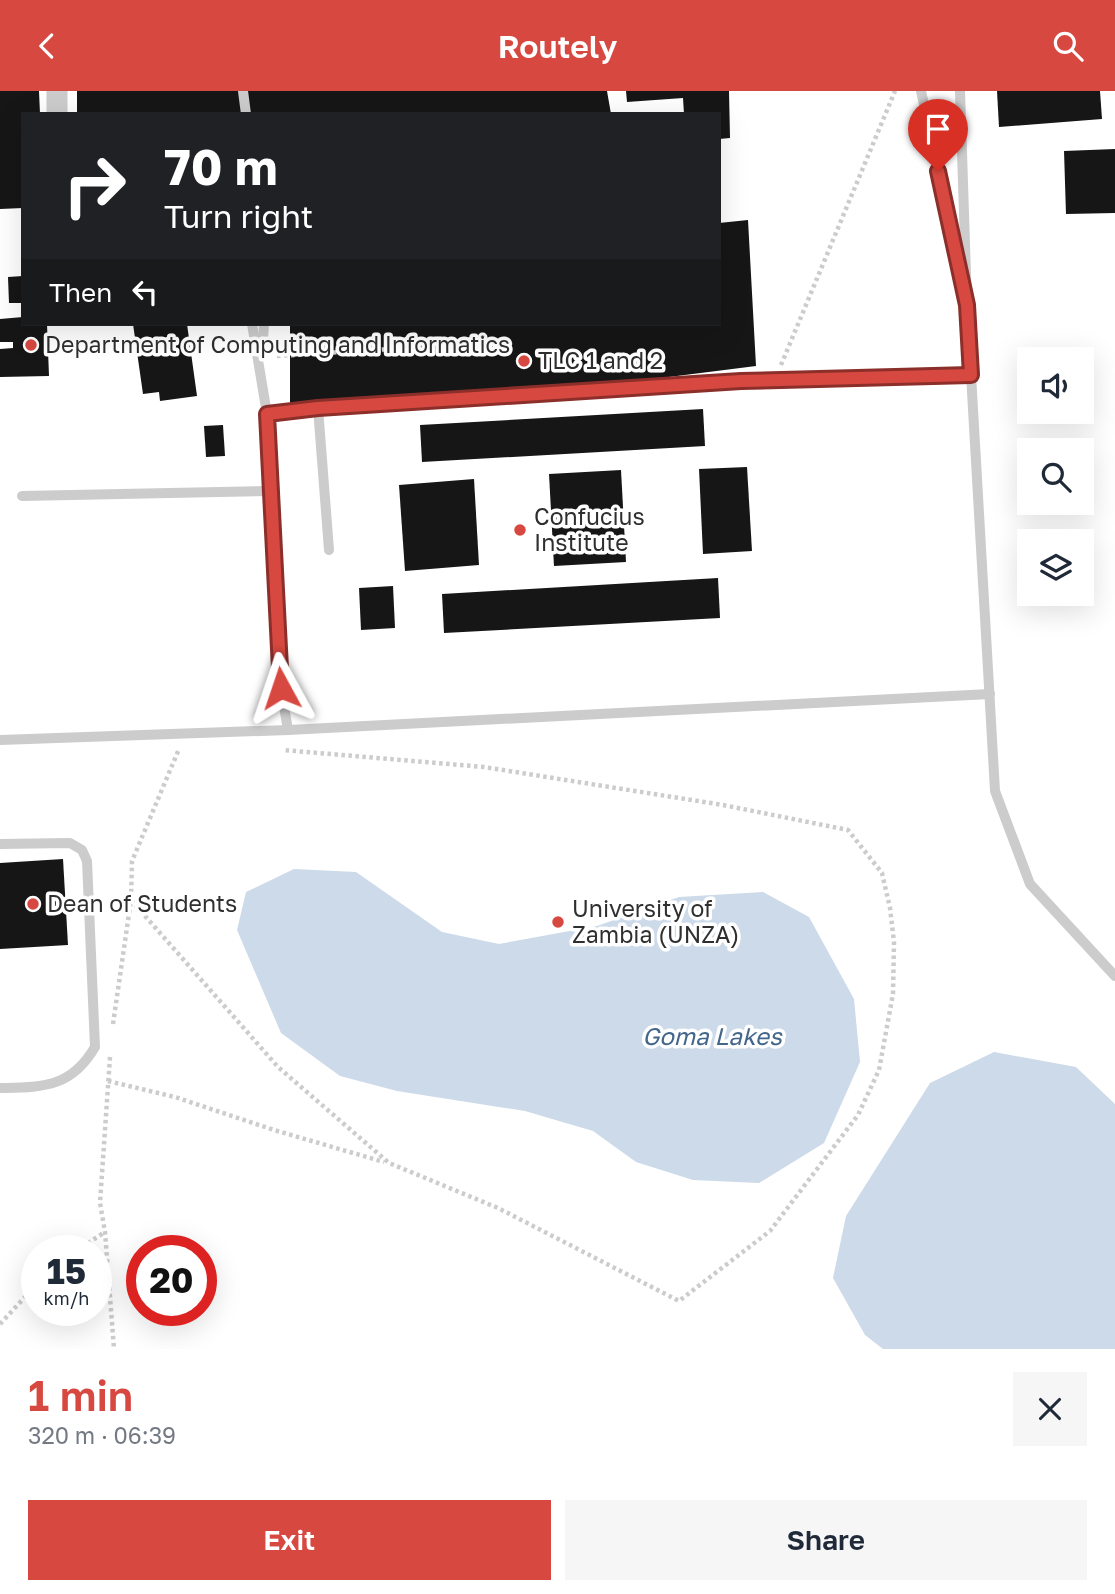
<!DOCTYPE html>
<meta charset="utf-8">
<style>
:root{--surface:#fff;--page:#f6f6f7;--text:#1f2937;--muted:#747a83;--accent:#d74840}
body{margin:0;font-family:"Golos Text",sans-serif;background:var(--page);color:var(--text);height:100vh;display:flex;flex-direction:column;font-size:26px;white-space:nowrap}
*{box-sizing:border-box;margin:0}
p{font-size:23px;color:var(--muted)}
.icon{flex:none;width:38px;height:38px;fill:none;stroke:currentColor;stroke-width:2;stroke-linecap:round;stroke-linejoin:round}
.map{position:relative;height:1258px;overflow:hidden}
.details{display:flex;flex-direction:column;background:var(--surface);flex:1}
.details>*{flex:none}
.banner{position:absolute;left:21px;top:21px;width:700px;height:214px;border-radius:0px;box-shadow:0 7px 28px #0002;background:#202124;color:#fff;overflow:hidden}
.tools{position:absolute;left:1017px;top:256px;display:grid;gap:14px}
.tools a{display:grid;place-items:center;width:77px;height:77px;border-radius:0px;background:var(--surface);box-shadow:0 7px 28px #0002;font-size:35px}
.speed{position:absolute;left:21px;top:1144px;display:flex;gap:14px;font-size:35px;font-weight:700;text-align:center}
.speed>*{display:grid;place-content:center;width:91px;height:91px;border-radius:50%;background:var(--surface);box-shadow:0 7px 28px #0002;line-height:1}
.speed small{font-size:18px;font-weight:400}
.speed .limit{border:10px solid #d22;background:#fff;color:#111}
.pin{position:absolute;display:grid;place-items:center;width:60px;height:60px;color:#fff;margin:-72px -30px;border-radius:50% 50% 50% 0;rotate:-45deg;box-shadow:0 0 7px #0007}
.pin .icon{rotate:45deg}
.me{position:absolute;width:77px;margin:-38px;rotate:355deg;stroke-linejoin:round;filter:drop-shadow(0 0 5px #0008)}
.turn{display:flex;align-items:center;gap:24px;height:147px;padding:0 28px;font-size:32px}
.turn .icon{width:91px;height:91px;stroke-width:2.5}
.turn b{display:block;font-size:49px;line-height:60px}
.then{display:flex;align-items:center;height:66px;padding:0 28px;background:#0003;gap:14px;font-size:26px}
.round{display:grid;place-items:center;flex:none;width:74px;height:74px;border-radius:0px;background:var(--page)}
.overview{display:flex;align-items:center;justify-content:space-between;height:119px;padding:0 28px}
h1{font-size:42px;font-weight:600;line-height:52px;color:var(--accent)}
.primary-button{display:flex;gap:14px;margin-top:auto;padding:14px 28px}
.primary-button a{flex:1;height:80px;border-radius:0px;background:var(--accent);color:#fff;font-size:28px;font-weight:600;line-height:80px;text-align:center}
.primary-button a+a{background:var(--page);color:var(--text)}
header{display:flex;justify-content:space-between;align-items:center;height:91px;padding:0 28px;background:var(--accent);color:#fff;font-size:32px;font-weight:600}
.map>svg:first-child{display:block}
</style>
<header><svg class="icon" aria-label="back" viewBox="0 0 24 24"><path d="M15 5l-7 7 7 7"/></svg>Routely<svg class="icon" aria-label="search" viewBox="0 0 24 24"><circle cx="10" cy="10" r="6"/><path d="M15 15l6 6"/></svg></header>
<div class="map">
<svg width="1115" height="1258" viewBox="0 0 1115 1258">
<rect width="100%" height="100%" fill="#fff"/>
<g fill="#ccdae9">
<polygon points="294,778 356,781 442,841 499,853 597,835 679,806 763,801 809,826 854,908 860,971 824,1052 759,1092 693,1089 636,1071 593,1040 525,1020 397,1000 340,985 281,942 237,839 246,801"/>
<polygon points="994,961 1076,976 1115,1013 1115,1258 883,1258 865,1244 833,1187 846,1125 930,992"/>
</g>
<g fill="#161616">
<polygon points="0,0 39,0 40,23 23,23 23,117 0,118"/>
<polygon points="77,0 607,0 611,23 77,23"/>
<polygon points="626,0 729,0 730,47 719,48 719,23 684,23 683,7 627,11"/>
<polygon points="997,0 1100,0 1102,28 999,36"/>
<polygon points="1115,58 1115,122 1066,123 1064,60"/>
<polygon points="748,129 756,275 558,300 290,315 290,233 719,233 719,132"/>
<polygon points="23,185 23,212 9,212 8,186"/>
<polygon points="23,226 23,233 47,233 49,285 0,286 0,258 13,257 13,251 0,251 0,228"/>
<polygon points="133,233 187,233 197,305 160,310 159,301 143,303"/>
<polygon points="703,318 705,355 422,371 420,334"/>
<polygon points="223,334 225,365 206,366 204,335"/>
<polygon points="747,376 752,460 703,463 699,378"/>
<polygon points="621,379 626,471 554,475 549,383"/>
<polygon points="474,388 479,474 405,480 399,394"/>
<polygon points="718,487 720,527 444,542 442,503"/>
<polygon points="393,495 395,537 361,539 359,497"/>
<polygon points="63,768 68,854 0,858 0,772"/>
</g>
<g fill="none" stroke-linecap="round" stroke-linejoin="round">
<g stroke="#ccc" stroke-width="4.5" stroke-dasharray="3.5 3.5" stroke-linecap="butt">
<polyline points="277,265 408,257"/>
<polyline points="781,274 895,0"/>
<polyline points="131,809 278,976 389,1072 498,1117 679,1210 770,1140 858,1024 879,979 893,903 894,851 890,817 882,782 848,739 723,714 484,676 283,659"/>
<polyline points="113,933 131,809 132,770 179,658"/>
<polyline points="110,966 100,1112 105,1141 114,1258"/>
<polyline points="108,990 175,1006 274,1039 384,1071"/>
<polyline points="76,1160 105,1141"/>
<polyline points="0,1233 37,1193"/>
</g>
<g stroke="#ccc" stroke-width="10">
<polyline points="243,0 246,23"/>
<polyline points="921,0 962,188"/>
<polyline points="960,0 967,214 995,700 1030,793 1115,885"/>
<polyline points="252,233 267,323 278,579 288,639"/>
<polyline points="262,265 264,233"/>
<polyline points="318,317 741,290 971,284"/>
<polyline points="267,323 318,317 329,459"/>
<polyline points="22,405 271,400"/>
<polyline points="0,649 288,639 990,603"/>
<path d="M0,753L70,752L82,759L87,770L95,956C71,997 43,996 0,997"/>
</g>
<polyline stroke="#ccc" stroke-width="21" points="57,23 57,0"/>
</g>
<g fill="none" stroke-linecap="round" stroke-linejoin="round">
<g stroke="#8c2f2a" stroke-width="18">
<polyline id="route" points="281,597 267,323 318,317 741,290 971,284 967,214 938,80"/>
</g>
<use href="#route" stroke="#d74840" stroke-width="12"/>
</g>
<g fill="#d74840" stroke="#fff" stroke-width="2.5">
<circle cx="31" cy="254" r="7"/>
<circle cx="524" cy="270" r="7"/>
<circle cx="520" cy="439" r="7"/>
<circle cx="33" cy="813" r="7"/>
<circle cx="558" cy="831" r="7"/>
</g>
<g text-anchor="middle" stroke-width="7" stroke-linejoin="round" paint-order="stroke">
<g font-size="23" fill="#2f2f2f" stroke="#fff" text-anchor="start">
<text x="45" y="262">Department of Computing and Informatics</text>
<text x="538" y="278">TLC 1 and 2</text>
<text x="534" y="434">Confucius<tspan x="534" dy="26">Institute</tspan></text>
<text x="47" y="821">Dean of Students</text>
<text x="572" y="826">University of<tspan x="572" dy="26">Zambia (UNZA)</tspan></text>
</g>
<g font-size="24" font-style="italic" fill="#43668b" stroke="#fff">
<text x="712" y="954">Goma Lakes</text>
</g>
</g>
</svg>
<div class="tools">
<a><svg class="icon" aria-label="sound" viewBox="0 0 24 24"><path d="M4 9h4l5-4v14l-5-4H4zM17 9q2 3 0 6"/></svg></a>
<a><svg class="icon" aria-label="search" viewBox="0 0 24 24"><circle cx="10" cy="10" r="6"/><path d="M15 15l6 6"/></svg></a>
<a><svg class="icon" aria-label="layers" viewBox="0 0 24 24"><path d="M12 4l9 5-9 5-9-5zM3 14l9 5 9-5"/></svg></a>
</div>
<div class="speed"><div>15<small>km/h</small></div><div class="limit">20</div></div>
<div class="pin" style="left:938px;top:80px;background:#d93025"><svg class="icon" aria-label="arrive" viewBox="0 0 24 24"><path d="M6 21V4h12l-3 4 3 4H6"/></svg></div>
<svg class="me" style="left:281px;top:597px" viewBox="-20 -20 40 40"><path d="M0-17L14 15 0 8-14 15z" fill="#d74840" stroke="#fff" stroke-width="4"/></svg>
<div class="banner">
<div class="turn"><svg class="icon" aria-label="right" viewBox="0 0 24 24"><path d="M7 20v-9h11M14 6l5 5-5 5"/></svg><div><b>70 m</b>Turn right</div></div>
<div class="then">Then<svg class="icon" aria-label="left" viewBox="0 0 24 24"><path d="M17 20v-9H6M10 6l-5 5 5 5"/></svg></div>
</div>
</div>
<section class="details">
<div class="overview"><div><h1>1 min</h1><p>320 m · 06:39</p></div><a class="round"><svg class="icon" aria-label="close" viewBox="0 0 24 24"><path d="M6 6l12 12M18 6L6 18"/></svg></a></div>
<div class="primary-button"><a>Exit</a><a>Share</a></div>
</section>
